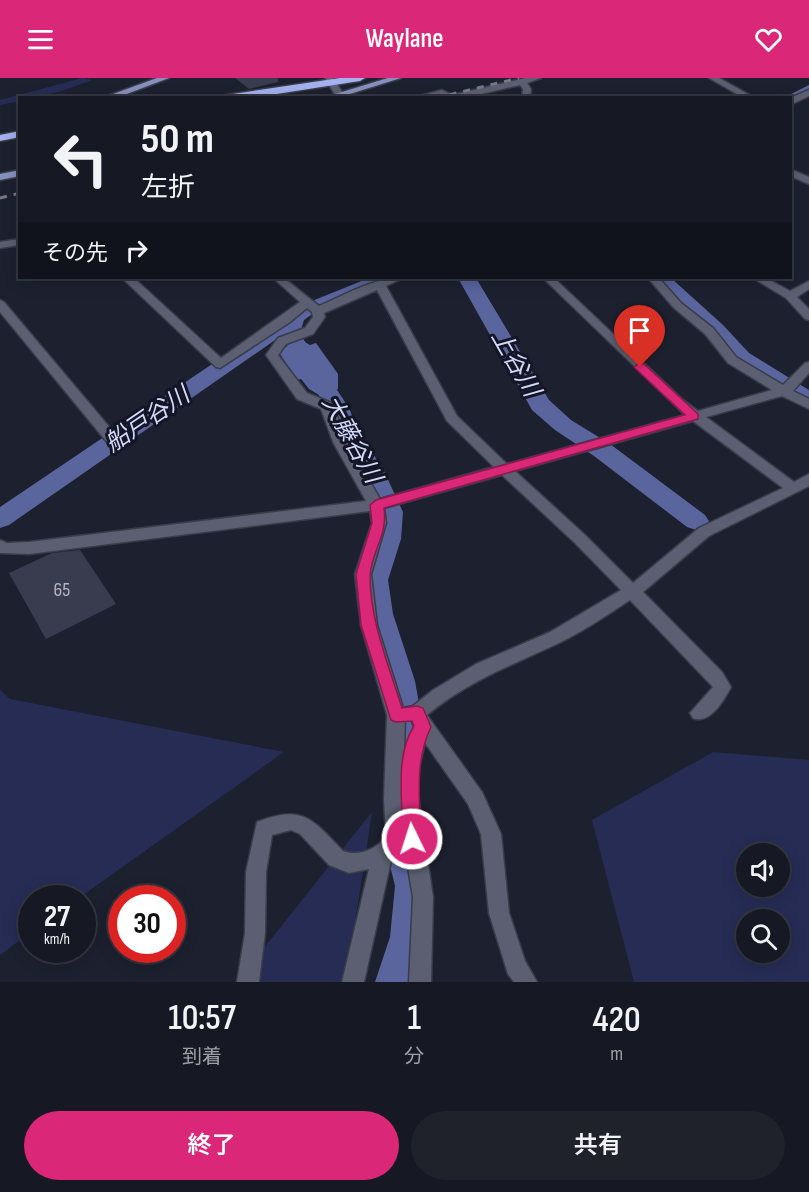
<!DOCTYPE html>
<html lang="ja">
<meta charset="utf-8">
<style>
:root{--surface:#161823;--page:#1f212b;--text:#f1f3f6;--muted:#9ea0a6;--line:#353741;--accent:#db2777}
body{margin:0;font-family:"Sofia Sans Condensed","Noto Sans JP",sans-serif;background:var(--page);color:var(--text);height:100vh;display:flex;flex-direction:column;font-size:22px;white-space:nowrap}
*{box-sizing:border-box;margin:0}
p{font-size:20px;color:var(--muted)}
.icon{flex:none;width:33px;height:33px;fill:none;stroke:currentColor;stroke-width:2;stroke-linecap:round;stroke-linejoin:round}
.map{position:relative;height:904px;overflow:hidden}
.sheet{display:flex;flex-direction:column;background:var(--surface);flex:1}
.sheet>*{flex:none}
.hud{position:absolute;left:18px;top:18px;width:774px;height:183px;border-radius:0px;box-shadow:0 3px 15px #0003,0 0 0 2px var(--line);background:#161823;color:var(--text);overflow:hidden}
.buttons{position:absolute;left:736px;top:765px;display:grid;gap:12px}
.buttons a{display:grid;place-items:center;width:54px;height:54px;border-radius:50%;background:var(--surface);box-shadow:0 3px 15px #0003,0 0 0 2px var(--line);font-size:30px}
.speed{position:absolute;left:18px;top:807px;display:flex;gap:12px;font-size:30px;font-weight:700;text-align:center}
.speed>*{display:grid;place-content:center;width:78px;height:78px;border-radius:50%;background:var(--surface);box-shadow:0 3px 15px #0003,0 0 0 2px var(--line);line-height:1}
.speed small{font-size:15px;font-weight:400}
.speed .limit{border:9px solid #d22;background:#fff;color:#111}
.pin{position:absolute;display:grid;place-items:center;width:51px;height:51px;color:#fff;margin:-62px -26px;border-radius:50% 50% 50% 0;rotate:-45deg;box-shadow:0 0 6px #0007}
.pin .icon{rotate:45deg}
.me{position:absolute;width:66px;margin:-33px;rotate:356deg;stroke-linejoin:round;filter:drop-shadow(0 0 4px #0008)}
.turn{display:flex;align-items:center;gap:21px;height:126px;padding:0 24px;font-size:27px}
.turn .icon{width:78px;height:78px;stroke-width:2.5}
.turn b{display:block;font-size:42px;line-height:51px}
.then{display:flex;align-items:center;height:57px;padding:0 24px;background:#0003;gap:12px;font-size:22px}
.eta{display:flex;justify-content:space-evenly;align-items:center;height:102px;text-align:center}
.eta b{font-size:36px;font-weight:600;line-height:42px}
.button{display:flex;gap:12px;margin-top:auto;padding:12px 24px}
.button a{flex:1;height:69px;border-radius:36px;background:var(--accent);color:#fff;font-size:24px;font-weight:600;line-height:69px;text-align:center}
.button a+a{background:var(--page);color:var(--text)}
header{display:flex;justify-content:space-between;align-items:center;height:78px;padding:0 24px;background:var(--accent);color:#fff;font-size:27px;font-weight:600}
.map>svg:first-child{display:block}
</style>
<header><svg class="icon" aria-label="menu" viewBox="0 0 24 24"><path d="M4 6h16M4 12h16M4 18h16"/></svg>Waylane<svg class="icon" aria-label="heart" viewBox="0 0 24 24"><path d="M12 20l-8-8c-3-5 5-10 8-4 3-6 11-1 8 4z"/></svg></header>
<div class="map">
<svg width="809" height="904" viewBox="0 0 809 904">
<rect width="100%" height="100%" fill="#1d202f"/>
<g fill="#272c55" fill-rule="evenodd">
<path d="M82,0L92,2C68,11 45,20 20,20L19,23L0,27V22Z"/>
<polygon points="0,612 10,621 284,674 79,820 32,820 31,854 0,877"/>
<path d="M713,674L809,682V904H634L592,742ZM747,776H780V808H747ZM747,842H780V874H747Z"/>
<polygon points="372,734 346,904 237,904"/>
</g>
<polygon fill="#5a649d" points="303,263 310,267 316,265 338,296 338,311 319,317 309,311 301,301 297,302 280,276 285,269"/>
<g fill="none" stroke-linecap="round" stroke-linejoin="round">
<g fill="#5a649d" fill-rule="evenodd">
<polygon points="809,7 809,17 790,24 790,20 783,20"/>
<polygon points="369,200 395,200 392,204 311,237 304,242 300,256 349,330 359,355 383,391 403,434 401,461 388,502 393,536 415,603 424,653 417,706 418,763 429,808 426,859 411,904 375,904 390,859 395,808 384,763 385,706 394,653 385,603 365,536 362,502 375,461 377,434 359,392 336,356 327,330 281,258 9,447 0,450 0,429 297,229"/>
<polygon points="458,200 476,200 549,322 571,342 610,366 705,437 709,443 705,449 696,452 687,449 594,378 555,352 532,332"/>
<polygon points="651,200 671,200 723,247 749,275 809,312 809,329 801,327 733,285 709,255"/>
</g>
</g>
<g fill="#393c4e">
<polygon points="235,0 278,0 278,4 249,11"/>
<polygon points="80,472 116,526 46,561 9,495 52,475"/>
</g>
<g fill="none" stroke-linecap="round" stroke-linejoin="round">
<g stroke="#3a3c49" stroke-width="3">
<g id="minor">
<polygon points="325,0 333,0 346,20 337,20"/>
<polygon points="526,0 541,0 527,5 531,11 530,20 522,20 523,11 520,7 464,20 412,20 442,12 452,17"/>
<polygon points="709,0 719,0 755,20 744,20"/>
<polygon points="809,12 809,18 790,27 790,20"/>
<polygon points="790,91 809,99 809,106 790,98"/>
<polygon points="20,161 20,167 0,170 0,164"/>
<path d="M122,200H134L221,280L300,224L273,200H284L319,228C345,217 373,200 400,200L399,202L386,208L457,338L507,386L685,337L543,200H554L683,322L698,333L772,312L728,285L705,256L673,229L648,200H659L681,225L713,250L736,279L783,307L805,285L809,284V295L793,313L809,321V331L782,318L706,339L794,404L809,396V408L709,458L643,514L722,594L731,609C724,622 710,647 693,640L690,635L713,609L630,522C607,537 584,553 559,565C512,587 468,603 427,637L482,714L501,756L509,835L525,883L537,904H514L508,896L489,835L481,756L468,726L425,665L419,689L418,719L433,819L431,904H409L413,819L404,766L391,783L364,904H342L369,791L349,795L329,787L300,756L291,752L272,757L266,794L265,855L259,904H237L245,855L246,794L257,744C303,726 312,741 343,773C359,779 376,771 386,759L384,721L387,637L361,547L355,496L372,445L370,433L29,476L0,475V462L7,465L29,464L366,423L333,364L321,331L297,321L266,277L278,260L305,250L313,239L312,234L307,230L290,244L220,290L216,289ZM377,212L447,343L494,389L380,421L347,364L332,325L307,315L278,277L286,266L313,256L325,239L324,235ZM693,343L783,410L699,450L633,505L585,457L515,393ZM502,397L575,465L621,512L550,554L476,586L433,612L413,628L403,630L377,547L371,496L386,445L384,430ZM405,642L412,643L414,649L404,673Z"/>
<polygon points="753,200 766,200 790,213 809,203 809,211 797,219 809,231 809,242 805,241 786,220"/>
<polygon points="0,222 4,224 116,357 118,360 116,363 106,363 0,234"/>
</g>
</g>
<g stroke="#3a3c49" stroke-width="3">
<g id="major">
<polygon points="157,0 169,0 116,20 102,20"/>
<polygon points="388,0 401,0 337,20 322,20"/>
<polygon points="20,92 20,98 0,102 0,96"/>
</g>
</g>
<g stroke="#3a3c49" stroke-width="3">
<g id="highway">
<polygon points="340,0 365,0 360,3 250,20 221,20 226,17"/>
<polygon points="20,53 20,59 0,63 0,57"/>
</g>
</g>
<use href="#minor" fill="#5b5f71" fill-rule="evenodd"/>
<use href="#major" fill="#8790bd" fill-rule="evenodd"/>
<use href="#highway" fill="#a4b0ef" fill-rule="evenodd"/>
<g stroke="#777986" stroke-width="3" stroke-dasharray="7 7" stroke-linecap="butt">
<polyline points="436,20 519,0"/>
<polyline points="0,120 20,115"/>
</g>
</g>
<path fill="#db2777" stroke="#8e194d" stroke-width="1.5" d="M640,285L644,286L698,336V341L384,430C388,458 371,474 370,498C370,543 389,588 402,630L417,628L423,630L431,649C414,684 420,723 421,761L419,767L412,769L406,767L403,761C403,726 394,679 414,648L412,643L396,644L391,642L361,547L356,496L372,445L370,427L376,422L685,337L636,291L634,289Z"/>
<g text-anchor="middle" stroke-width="6" stroke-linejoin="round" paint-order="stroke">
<g font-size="20" fill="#b2b4c1">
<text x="62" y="518">65</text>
</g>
<g font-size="24" font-style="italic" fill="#d2d9fc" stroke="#141625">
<text transform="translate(516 285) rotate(60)" y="8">上谷川</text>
<text transform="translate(147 341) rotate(-34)" y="8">船戸谷川</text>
<text transform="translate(352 361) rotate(61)" y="8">大藤谷川</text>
</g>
</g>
</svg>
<div class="buttons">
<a><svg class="icon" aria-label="sound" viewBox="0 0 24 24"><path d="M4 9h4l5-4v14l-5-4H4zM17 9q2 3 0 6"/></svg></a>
<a><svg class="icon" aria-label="search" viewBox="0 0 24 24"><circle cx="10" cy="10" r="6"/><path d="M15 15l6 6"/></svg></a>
</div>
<div class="speed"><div>27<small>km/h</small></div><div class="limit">30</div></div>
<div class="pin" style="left:640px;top:289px;background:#d93025"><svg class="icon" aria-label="arrive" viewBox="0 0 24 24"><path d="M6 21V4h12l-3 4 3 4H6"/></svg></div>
<svg class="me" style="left:412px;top:761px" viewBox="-20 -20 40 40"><circle r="17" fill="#db2777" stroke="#fff" stroke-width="3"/><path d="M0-11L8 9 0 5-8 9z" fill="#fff"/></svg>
<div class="hud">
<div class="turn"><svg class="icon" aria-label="left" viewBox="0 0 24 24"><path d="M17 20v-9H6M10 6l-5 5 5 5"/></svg><div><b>50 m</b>左折</div></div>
<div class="then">その先<svg class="icon" aria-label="right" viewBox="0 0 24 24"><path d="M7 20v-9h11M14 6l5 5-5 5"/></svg></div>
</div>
</div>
<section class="sheet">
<div class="eta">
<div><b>10:57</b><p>到着</p></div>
<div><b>1</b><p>分</p></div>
<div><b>420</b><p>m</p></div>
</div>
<div class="button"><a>終了</a><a>共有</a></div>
</section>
